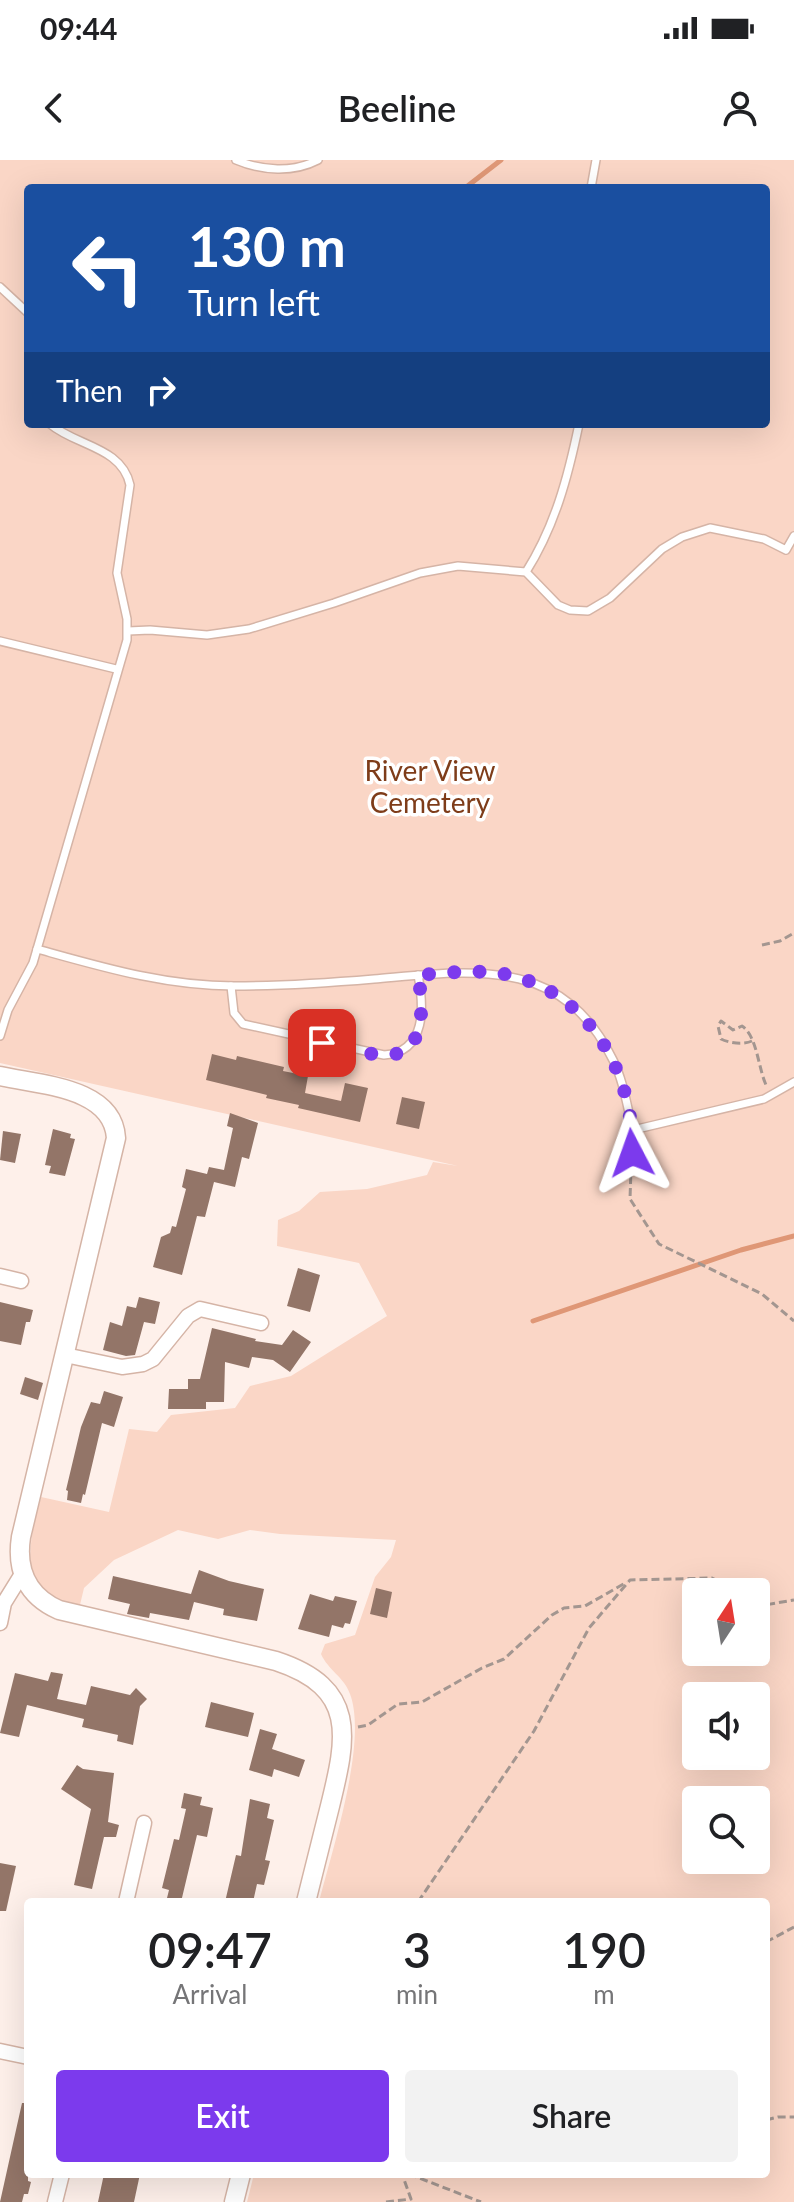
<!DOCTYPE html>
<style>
:root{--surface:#fff;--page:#f2f2f2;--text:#202124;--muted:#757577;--accent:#7c3aed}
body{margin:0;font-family:Lato,sans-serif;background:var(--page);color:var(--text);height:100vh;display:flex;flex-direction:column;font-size:30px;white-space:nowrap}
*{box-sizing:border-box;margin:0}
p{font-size:26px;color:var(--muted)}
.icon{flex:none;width:44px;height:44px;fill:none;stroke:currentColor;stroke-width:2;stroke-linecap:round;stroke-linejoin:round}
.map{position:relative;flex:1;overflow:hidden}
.details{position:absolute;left:24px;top:1738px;width:746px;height:280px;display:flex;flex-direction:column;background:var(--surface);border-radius:8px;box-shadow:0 8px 32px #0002}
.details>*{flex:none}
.top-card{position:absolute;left:24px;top:24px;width:746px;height:244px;border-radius:8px;box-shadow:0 8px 32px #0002;background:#1a4fa0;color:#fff;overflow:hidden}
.needle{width:52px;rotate:12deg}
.tools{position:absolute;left:682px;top:1418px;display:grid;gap:16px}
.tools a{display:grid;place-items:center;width:88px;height:88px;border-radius:8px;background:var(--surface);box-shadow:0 8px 32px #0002;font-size:40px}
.pin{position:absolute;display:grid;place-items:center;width:68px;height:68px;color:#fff;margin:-34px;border-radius:16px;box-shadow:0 4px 12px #0006}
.me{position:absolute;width:88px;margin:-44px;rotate:356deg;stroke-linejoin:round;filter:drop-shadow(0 0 6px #0008)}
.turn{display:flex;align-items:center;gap:28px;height:168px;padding:0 32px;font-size:36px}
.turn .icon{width:104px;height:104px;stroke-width:2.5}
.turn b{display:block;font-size:56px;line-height:68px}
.then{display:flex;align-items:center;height:76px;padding:0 32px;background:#0003;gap:16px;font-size:30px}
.eta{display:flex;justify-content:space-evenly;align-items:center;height:136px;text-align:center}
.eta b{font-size:48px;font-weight:600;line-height:56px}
.primary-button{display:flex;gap:16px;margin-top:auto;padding:16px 32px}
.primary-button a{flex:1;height:92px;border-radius:8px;background:var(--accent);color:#fff;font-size:32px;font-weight:600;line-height:92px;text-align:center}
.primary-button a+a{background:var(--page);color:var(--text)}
.status{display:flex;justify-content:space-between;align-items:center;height:56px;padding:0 40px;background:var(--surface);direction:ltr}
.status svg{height:22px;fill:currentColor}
header{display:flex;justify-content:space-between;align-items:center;height:104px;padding:0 32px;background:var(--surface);font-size:36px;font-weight:600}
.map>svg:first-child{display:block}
</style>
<div class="status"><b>09:44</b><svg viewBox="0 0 49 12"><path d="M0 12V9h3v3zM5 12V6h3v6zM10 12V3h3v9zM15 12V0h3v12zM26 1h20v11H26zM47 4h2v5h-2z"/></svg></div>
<header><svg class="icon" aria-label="back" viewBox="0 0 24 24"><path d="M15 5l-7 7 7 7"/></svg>Beeline<svg class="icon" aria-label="person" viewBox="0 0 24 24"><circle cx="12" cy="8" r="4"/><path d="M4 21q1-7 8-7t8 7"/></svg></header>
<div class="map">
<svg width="794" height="2042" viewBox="0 0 794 2042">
<rect width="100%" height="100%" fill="#fef0ea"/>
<path fill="#fad6c6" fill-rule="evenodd" d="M0,0H794V2042H247L254,2014H766V1742H319C332,1690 368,1582 350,1534C344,1517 328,1510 321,1494L325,1484L355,1475L375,1417L391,1397L396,1380L280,1374L250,1370L218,1379L178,1370L114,1400L84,1428L79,1449C15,1433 28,1387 41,1337L109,1352L129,1269L157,1272L171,1255L235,1248L250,1226L291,1216L387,1156L359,1103L277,1086L278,1060L299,1051L320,1032L367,1029L427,1015L433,1002L458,1006L0,903ZM28,28H766V264H28ZM696,1432H756V1492H696ZM696,1536H756V1596H696ZM696,1640H756V1700H696Z"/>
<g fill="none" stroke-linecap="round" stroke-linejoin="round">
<g stroke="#df9776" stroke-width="5">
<polyline points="465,28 501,0"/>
<polyline points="533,1161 741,1090 794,1076"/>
</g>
</g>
<g fill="#937568">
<polygon points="212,894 236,900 237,896 284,907 283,911 308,916 305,933 341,941 345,923 368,928 360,962 298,948 299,945 266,938 267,935 206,920"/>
<polygon points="402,937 425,942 419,969 396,964"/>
<polygon points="230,953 258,963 249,999 242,997 235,1027 214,1022 205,1057 197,1056 182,1115 153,1107 161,1077 170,1073 172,1066 176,1067 186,1029 182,1027 186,1009 207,1014 209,1007 224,1010 233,968 227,966"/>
<polygon points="53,969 71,974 70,978 75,979 65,1016 49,1013 51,1006 45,1005"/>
<polygon points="3,971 21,974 15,1003 0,1000"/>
<polygon points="298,1108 320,1115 310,1152 287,1146"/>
<polygon points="139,1137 160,1142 155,1164 144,1162 135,1195 126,1196 103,1190 110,1162 122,1166 127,1146 136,1148"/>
<polygon points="0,1142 33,1150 30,1162 26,1162 21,1185 0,1181"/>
<polygon points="212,1168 256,1179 255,1181 282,1185 293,1170 311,1182 290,1212 273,1200 252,1197 249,1208 225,1202 224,1242 206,1242 206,1249 168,1249 169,1229 188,1229 188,1219 200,1219"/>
<polygon points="25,1217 43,1223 38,1240 20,1234"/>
<polygon points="104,1231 123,1237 114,1267 102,1263 85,1335 83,1334 81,1343 67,1340 68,1331 66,1330 81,1267 91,1242 100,1244"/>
<polygon points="199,1410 229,1421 264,1429 257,1461 223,1455 224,1449 194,1442 189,1460 150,1453 149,1458 127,1454 130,1444 108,1439 113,1416 191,1434"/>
<polygon points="376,1428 392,1432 387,1458 370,1454"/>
<polygon points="310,1434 333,1441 335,1436 357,1441 350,1464 345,1463 343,1468 332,1465 329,1477 298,1469"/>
<polygon points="51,1512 63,1514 57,1539 86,1545 91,1526 130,1535 136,1528 147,1539 140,1546 133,1585 117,1581 118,1575 82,1567 84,1559 27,1545 19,1577 0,1573 15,1513 48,1521"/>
<polygon points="211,1542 254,1553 248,1577 205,1567"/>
<polygon points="260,1569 277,1574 272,1589 305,1600 299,1617 274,1609 272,1617 249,1610"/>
<polygon points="77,1605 83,1609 114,1613 108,1662 119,1665 116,1677 104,1677 92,1729 74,1725 91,1649 61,1629"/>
<polygon points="184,1633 202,1637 200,1645 213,1648 207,1677 197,1675 181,1742 166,1742 169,1730 162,1728 174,1679 179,1680 186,1649 181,1648"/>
<polygon points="250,1639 270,1644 267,1658 274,1660 265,1700 270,1701 264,1725 257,1724 253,1742 225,1742 236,1695 241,1696"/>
<polygon points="0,1703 16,1706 6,1751 0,1751"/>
<polygon points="22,1943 28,1943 28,2021 31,2022 28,2034 24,2034 22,2042 0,2042"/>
<polygon points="104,2014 140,2014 134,2042 98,2042"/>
</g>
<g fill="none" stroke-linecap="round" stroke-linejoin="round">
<g stroke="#d5b4a6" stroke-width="10">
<g id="service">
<path d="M236,0C262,11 293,13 318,0"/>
<polyline points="591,28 596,0"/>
<polyline points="0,127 28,153"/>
<path d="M526,412C555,366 568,317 579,264"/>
<polyline points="128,471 150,470 207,475 249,469 334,443 420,413 458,406 526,412 558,445 570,450 588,451 610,438 662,389 682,377 710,368 764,379 786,390 794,376"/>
<polyline points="0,481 116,509"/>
<path d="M37,789C102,807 165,826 234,826C281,826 327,823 374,819C471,811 562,795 613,900C624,922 627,947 633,970L764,939L794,922"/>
<path d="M231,826L234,853L243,864L384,895C427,892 424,846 418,815"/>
<path d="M0,876L8,850L33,803L127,480V459L117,413L130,325C122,287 76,286 50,264"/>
</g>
</g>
<g stroke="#d5b4a6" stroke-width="17">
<g id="minor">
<polyline points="0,1116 21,1121"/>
<polyline points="65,1195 122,1207 143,1204 153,1199 188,1156 200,1149 261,1163"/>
<polyline points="0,1463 4,1443 22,1414"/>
<polyline points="126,1742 144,1663"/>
<polyline points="0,1891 28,1897"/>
<polyline points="55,2042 62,2014"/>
</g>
</g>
<g stroke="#d5b4a6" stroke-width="21">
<g id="tertiary">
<path d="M0,916C39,925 113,927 116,978L21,1377C16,1410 27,1436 59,1450L276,1501C358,1528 347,1577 330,1646C322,1678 314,1710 306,1742"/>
<polyline points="234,2042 241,2014"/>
</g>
</g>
<g stroke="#a39690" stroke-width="3" stroke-dasharray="8 4" stroke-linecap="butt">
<polyline points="762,785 780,781 794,773"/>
<path d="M752,881C743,885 729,883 721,879L718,866L721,861L733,870L742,866C757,876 758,907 766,925"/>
<polyline points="632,980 630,1039 659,1084 762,1134 794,1161"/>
<polyline points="756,1441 765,1445 794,1440"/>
<polyline points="358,1567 368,1565 398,1544 422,1542 482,1508 504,1499 552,1455 564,1448 585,1446 627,1422"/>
<polyline points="418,1742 534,1571 589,1468 630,1420 712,1418 739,1432"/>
<polyline points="766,1782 794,1767"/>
<polyline points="766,1960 778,1957 794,1957"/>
<polyline points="409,2014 481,2042"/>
<polyline points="517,2014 532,2016 541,2014"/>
<polyline points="386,2042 411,2039 402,2014"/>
</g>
<use href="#service" stroke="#fff" stroke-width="7"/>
<use href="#minor" stroke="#fff" stroke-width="14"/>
<use href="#tertiary" stroke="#fff" stroke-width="18"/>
</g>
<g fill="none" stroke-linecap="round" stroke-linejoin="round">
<path stroke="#7c3aed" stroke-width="14" stroke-dasharray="0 25.2" d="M322,883C342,887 364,894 384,895C428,897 423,843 418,815C446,813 477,809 504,814C588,830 635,914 632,993"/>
</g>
<g text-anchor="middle" stroke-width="7" stroke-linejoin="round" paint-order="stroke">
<g font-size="28" fill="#7e3c19" stroke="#fff">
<text x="430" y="621">River View<tspan x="430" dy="32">Cemetery</tspan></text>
</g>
</g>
</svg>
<div class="tools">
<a><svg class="needle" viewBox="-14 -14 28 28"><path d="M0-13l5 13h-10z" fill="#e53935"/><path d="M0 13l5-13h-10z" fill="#757577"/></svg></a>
<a><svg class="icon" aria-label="sound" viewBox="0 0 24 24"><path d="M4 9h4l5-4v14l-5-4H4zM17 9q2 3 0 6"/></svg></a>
<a><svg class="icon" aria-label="search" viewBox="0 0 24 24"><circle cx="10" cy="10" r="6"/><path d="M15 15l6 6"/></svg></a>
</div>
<div class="pin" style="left:322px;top:883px;background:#d93025"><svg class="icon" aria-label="arrive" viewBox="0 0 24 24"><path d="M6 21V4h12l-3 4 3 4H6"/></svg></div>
<svg class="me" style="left:632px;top:993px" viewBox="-20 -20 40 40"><path d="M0-17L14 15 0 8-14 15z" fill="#7c3aed" stroke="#fff" stroke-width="4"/></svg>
<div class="top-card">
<div class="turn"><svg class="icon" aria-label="left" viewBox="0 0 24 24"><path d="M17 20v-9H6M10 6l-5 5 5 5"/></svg><div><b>130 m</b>Turn left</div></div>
<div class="then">Then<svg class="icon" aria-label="right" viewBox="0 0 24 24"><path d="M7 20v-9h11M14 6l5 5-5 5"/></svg></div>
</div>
<section class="details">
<div class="eta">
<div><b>09:47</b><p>Arrival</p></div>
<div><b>3</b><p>min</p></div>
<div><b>190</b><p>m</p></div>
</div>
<div class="primary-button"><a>Exit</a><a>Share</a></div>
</section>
</div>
